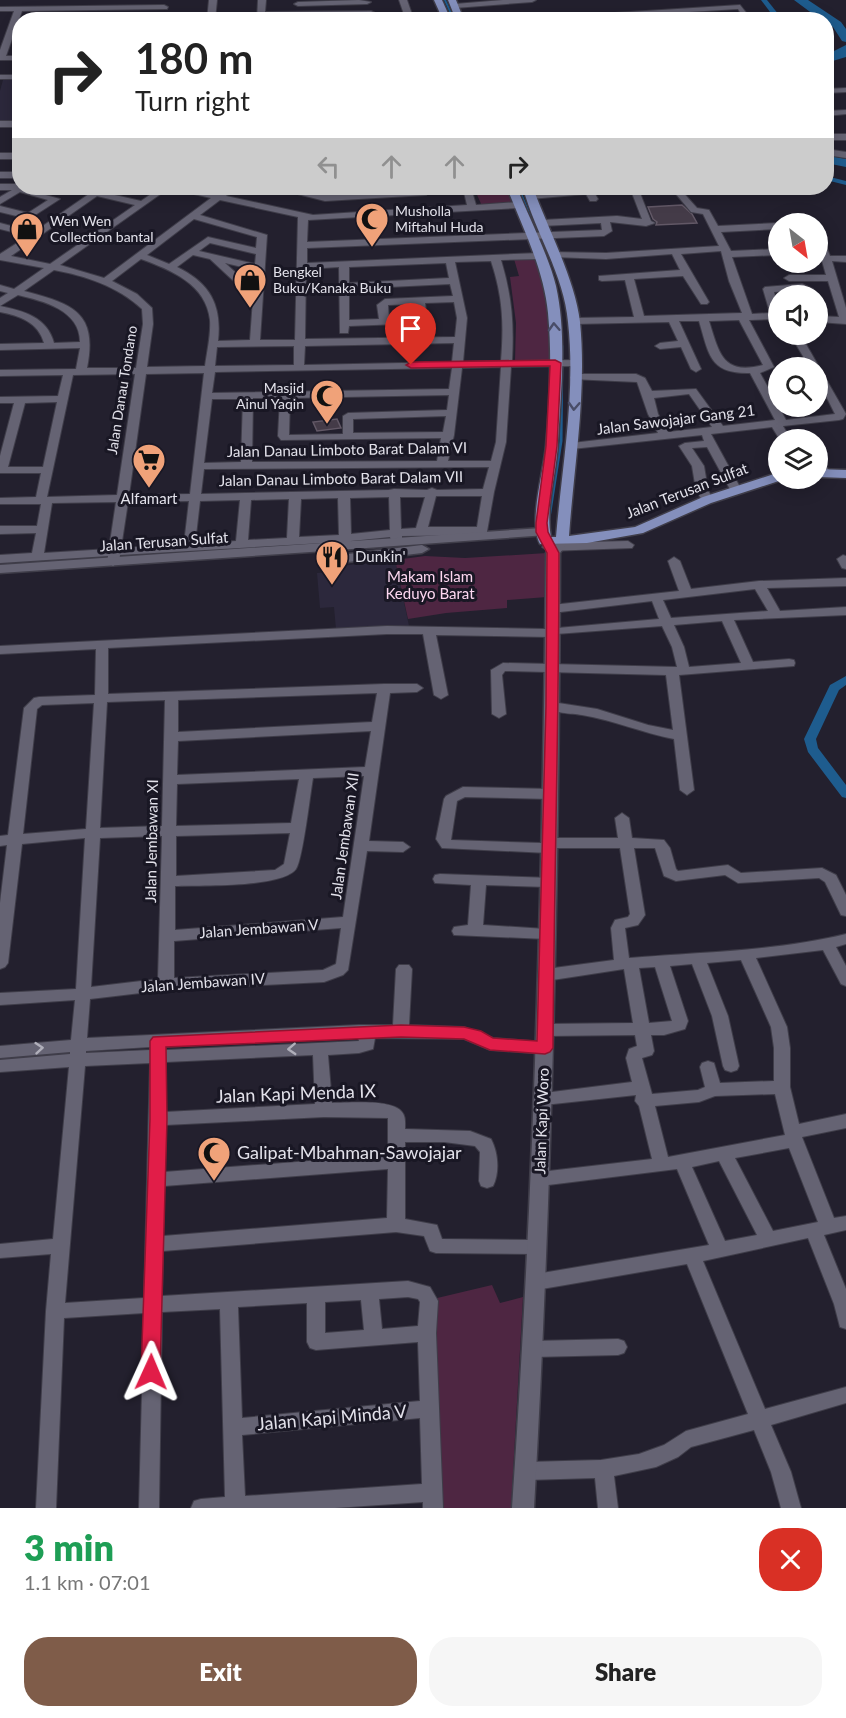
<!DOCTYPE html>
<meta charset="utf-8">
<style>
:root{--surface:#fff;--page:#f6f6f6;--text:#222;--muted:#767676;--accent:#7f5c49}
body{margin:0;font-family:Lato,sans-serif;background:var(--page);color:var(--text);height:100vh;display:flex;flex-direction:column;font-size:22px;white-space:nowrap}
*{box-sizing:border-box;margin:0}
p{font-size:20px;color:var(--muted)}
.icon{flex:none;width:33px;height:33px;fill:none;stroke:currentColor;stroke-width:2;stroke-linecap:round;stroke-linejoin:round}
.map{position:relative;height:1508px;overflow:hidden}
.sheet{display:flex;flex-direction:column;background:var(--surface);flex:1}
.sheet>*{flex:none}
.banner{position:absolute;left:12px;top:12px;width:822px;height:183px;border-radius:24px;box-shadow:0 3px 15px #0003;background:#fff;color:var(--text);overflow:hidden}
.needle{width:39px;rotate:149deg}
.fabs{position:absolute;left:768px;top:213px;display:grid;gap:12px}
.fabs a{display:grid;place-items:center;width:60px;height:60px;border-radius:50%;background:var(--surface);box-shadow:0 3px 15px #0003;font-size:30px}
.pin{position:absolute;display:grid;place-items:center;width:51px;height:51px;color:#fff;margin:-62px -26px;border-radius:50% 50% 50% 0;rotate:-45deg;box-shadow:0 0 6px #0007}
.pin .icon{rotate:45deg}
.me{position:absolute;width:66px;margin:-33px;rotate:1deg;stroke-linejoin:round;filter:drop-shadow(0 0 4px #0008)}
.turn{display:flex;align-items:center;gap:21px;height:126px;padding:0 24px;font-size:27px}
.turn .icon{width:78px;height:78px;stroke-width:2.5}
.turn b{display:block;font-size:42px;line-height:51px}
.lanes{display:flex;align-items:center;height:57px;padding:0 24px;background:#0003;justify-content:center;gap:30px;direction:ltr}
.lanes .off{opacity:.35}
.round{display:grid;place-items:center;flex:none;width:63px;height:63px;border-radius:24px;background:var(--page)}
.overview{display:flex;align-items:center;justify-content:space-between;height:102px;padding:0 24px}
h1{font-size:36px;font-weight:800;line-height:45px;color:#1e9e55}
.primary-button{display:flex;gap:12px;margin-top:auto;padding:12px 24px}
.primary-button a{flex:1;height:69px;border-radius:24px;background:var(--accent);color:#fff;font-size:24px;font-weight:800;line-height:69px;text-align:center}
.primary-button a+a{background:var(--page);color:var(--text)}
.map>svg:first-child{display:block}
</style>
<div class="map">
<svg width="846" height="1508" viewBox="0 0 846 1508">
<rect width="100%" height="100%" fill="#23202e"/>
<g fill="#2c283c">
<polygon points="19,79 19,123 0,123 0,91 3,80"/>
<polygon points="395,560 409,626 336,629 334,607 320,608 317,573 331,572 331,567"/>
</g>
<g fill="#4e2642">
<polygon points="474,188 508,188 514,203 482,206"/>
<polygon points="537,258 548,300 551,360 515,361 516,323 510,277 519,276 514,259"/>
<polygon points="547,553 547,597 507,600 507,608 446,613 408,619 395,560 425,556 465,558"/>
<polygon points="492,1285 500,1303 523,1297 511,1508 441,1508 433,1299"/>
</g>
<g fill="none" stroke-linecap="round" stroke-linejoin="round">
<g stroke="#1e5c8e" stroke-width="2">
<polyline points="445,0 454,20"/>
<polyline points="519,188 542,246"/>
</g>
<polyline stroke="#1e5c8e" stroke-width="3" points="549,518 561,441 562,346"/>
<g fill="#1e5c8e" fill-rule="evenodd">
<polygon points="761,0 767,0 783,20 776,20"/>
<polygon points="826,176 846,181 846,185 826,180"/>
<polygon points="846,676 846,685 839,690 816,739 818,748 846,785 846,798 842,797 808,752 804,739 830,685"/>
</g>
<g fill="#1e5c8e" fill-rule="evenodd">
<polygon points="794,0 808,0 841,22 846,29 846,42 842,41 833,27 826,23 826,20 821,20"/>
<polygon points="846,45 846,57 826,63 826,55"/>
<polygon points="826,155 846,159 846,167 826,163"/>
</g>
</g>
<g fill="#443b48" stroke="#625866" stroke-width="1.5">
<polygon points="682,205 692,214 697,223 656,225 657,222 653,219 648,207"/>
<polygon points="337,419 341,428 317,431 313,422"/>
</g>
<g fill="none" stroke-linecap="round" stroke-linejoin="round">
<g stroke="#3f3d49" stroke-width="2">
<g id="street">
<polygon points="209,0 217,0 215,20 207,20"/>
<polygon points="258,0 266,0 265,12 371,11 375,13 371,15 265,16 265,20 257,20"/>
<polygon points="359,0 371,2 367,4 298,6 294,4 298,2"/>
<polygon points="399,0 407,0 414,20 406,20"/>
<polygon points="503,0 536,0 532,2 455,8 451,6 455,4"/>
<polygon points="164,5 168,7 167,9 22,11 6,56 20,56 20,60 0,60 0,50 14,11 0,11 0,7"/>
<polygon points="740,5 752,20 745,20 738,9 557,20 505,20"/>
<rect x="0" y="75" width="20" height="4"/>
<polygon points="846,88 846,92 826,93 826,89"/>
<polygon points="846,110 846,114 826,116 826,111"/>
<rect x="0" y="121" width="20" height="6"/>
<rect x="826" y="134" width="20" height="6"/>
<polygon points="826,149 846,152 846,158 826,155"/>
<rect x="0" y="153" width="20" height="6"/>
<rect x="0" y="172" width="20" height="6"/>
<polygon points="0,184 19,184 20,188 60,199 29,219 0,212 0,206 28,213 48,200 20,192 0,204 0,197 12,190 0,190"/>
<path d="M71,188H84L141,201L160,188H169L60,265L104,278L211,198L177,190L176,188H190L217,194L225,188H234L226,196L313,215L467,205L463,188H471L476,205L518,202L523,205L518,208L308,220L307,242L602,230L601,223L542,226L537,223L542,220L617,216L642,219L630,188H638L651,221L655,223L646,226L610,222L612,231L604,236L307,248V263L539,253L544,256L539,259L501,260C512,297 514,323 512,361L575,360L580,363L575,366L511,367L506,442L494,492L486,537H478L476,535L402,536V541L396,545L392,543L390,537L351,541L349,548H341L339,542L120,555L119,562L113,566L107,562L108,556L0,563V555L32,553L36,533L0,534V526H37L41,504H0V498L36,497L41,473H0V456L14,403H0V397L58,396L63,375L0,376V370L76,369L80,348L0,350V344L44,343C38,322 20,316 0,312V306C24,311 47,317 54,343L80,342C80,310 43,301 18,295L0,306V298L8,293L0,291V285L14,289L44,268L0,260V254L28,236L0,229V223L34,232L89,194ZM97,196L135,205L50,264L11,256ZM220,200L298,217L295,340H260L267,235L200,215ZM194,219L257,237L256,248L208,237L169,264L147,255ZM210,243L256,254L255,264L199,251ZM193,255L210,259L253,299L250,340L218,341C222,305 210,283 177,267ZM141,259C171,270 206,284 210,320C211,335 207,351 205,366L147,367L153,324L152,308L137,294L112,281ZM491,261C503,297 504,324 501,361L463,362L467,318L455,262ZM225,263L255,270L254,289ZM446,263L449,278L349,283V267ZM339,267L340,333H348L349,326L424,323L427,319L425,303L454,302L457,318L455,337L305,339L306,269ZM54,270C86,276 117,286 142,309L143,324L136,368H87C98,312 73,304 24,291ZM450,284L453,296L385,299L377,305L379,319L349,320V289ZM415,304L417,318L389,319L388,305ZM454,343L452,362L304,365L305,346ZM294,346V365L215,366L217,347ZM501,367L496,442L491,461H448L454,435L462,368ZM452,368L449,389L212,393L215,372ZM204,373L190,494L129,495L146,374ZM135,374L117,495L47,497L73,375ZM449,395L447,410L348,413L343,416V434L289,435L290,398ZM253,398H280L278,436L281,440L441,438L437,461L252,462ZM212,399H243L241,462L204,463ZM57,402L43,467H8L25,403ZM446,416L443,432L353,433V419ZM489,467L483,489L437,490L432,488L427,490L394,489L389,490L201,494L204,469ZM436,496H482L477,527H428ZM389,497L390,530L351,534L350,498ZM400,497H425L416,528L401,529ZM338,498L339,535L299,537L301,499ZM289,499L287,538L248,540L251,500ZM240,500L236,541L195,544L200,501ZM189,501L184,544L121,548L128,502ZM116,502L109,549L44,553L52,503Z"/>
<polygon points="274,188 288,188 325,195 426,189 430,192 426,195 325,201"/>
<polygon points="589,188 592,189 598,199 596,201 590,201 586,194 531,199 527,196 531,193"/>
<path d="M671,188H679L697,208L709,210L718,226L778,223L779,224L778,229L721,232L731,251L778,249V255L732,257L752,314L770,313L763,289L765,287L802,284L813,289L814,296H804L801,290L774,292L778,308V319L749,320L774,367L760,373L786,420L835,414L818,380V368H810L794,341L799,338L803,339L846,414L843,419L839,420L783,426L791,440H780L772,427L711,434L741,489L739,491H731L707,447L692,448L704,466L708,490L713,500L707,503L703,502L696,490L692,466L679,446L685,443L704,441L702,435L572,449L566,446L572,443L658,433L648,414L637,382L571,379L570,377L575,374H636L645,378L652,391L696,389L723,426L775,420L750,373C709,374 709,354 699,321H679L701,369L696,372L691,369L681,347L660,349L655,346L660,343L678,341L669,322L574,324L569,321L574,318L634,317L625,280L602,281L599,280V276L680,270L672,254L606,259L554,257L549,254L551,252L606,253L719,246L703,214L691,212ZM721,251L729,281L742,313L644,316L634,279L683,276L701,304H707L709,302L681,254ZM739,320L763,365C722,376 719,352 709,321ZM689,394L712,427L668,432L658,414L654,398Z"/>
<polygon points="818,236 823,239 830,256 846,256 846,262 832,261 846,308 846,324 818,322 818,316 839,317 828,281 789,281 784,278 789,275 826,275 822,261 818,261 818,255 820,255 818,249"/>
<polygon points="818,459 822,460 831,473 829,475 825,476 819,473"/>
<polygon points="628,541 634,545 632,548 548,551 542,547 548,543"/>
<polygon points="843,555 846,556 846,569 842,568 837,559"/>
<path d="M674,557L680,561L691,589L759,581L846,578V586L767,588L780,611L846,607V615L734,620L753,662L789,659L794,660L795,663L794,666L679,675L694,790L687,795L680,790L674,739C643,733 613,720 582,715C571,713 553,714 545,706L552,702L597,709L648,725L673,730L666,675L505,671L502,675L506,714L499,718L492,714L491,670L503,663L677,667L672,647L662,626L556,634L551,637L436,635L448,695L441,699L434,695L423,634H387L108,648V694L384,684H417L423,688L417,692L390,693L369,841L403,842L410,847L403,852L367,851L348,970L343,975L324,982L166,990L90,999L87,1038L359,1025H393L396,969L399,965H409L412,969L409,1025L464,1027L493,1038L545,1042L551,1044L553,1048L551,1052L545,1054L490,1050L464,1039L375,1038L373,1049L359,1053L328,1055L332,1103C348,1103 390,1099 401,1111C406,1116 405,1122 405,1129L470,1131L491,1139C498,1152 500,1172 493,1186L487,1188L481,1186L479,1181L480,1152L475,1146L444,1142H405V1219L437,1225L442,1239L537,1240L543,1242L546,1247L543,1252L537,1254L436,1253L430,1251L424,1236L396,1232L163,1251L162,1296L408,1281L430,1287L438,1301L436,1333L443,1508H423V1502L335,1508H191L194,1501L201,1499L225,1497L220,1309L162,1312L159,1508H139L144,1313L64,1318L56,1508H36L46,1311L51,1254L0,1258V1244L53,1239L69,1067L0,1072V1060L70,1054V1052L0,1058V1046L71,1040L75,1000L0,1005V993L76,989L85,838L22,844L8,963L5,967L0,969V903L7,845L0,846V836L8,835L24,708L34,698L39,697L95,695L96,649L0,654V646L387,626L546,629L659,619L652,601L552,613L546,609L552,605L679,591L668,561ZM755,589L768,611L671,618L663,600ZM722,621L741,663L689,667L684,647L674,625ZM377,693L372,722L178,732V700ZM165,700L162,826L100,828L107,702ZM94,703L86,829L23,834L37,709L42,705ZM371,731L365,767L177,775L178,741ZM364,776L343,917L175,930V886C200,885 282,888 296,869C303,859 310,794 313,778ZM299,779L291,823L176,826L177,784ZM290,833L284,864L275,870L176,876V836ZM162,836L158,979L91,987L100,838ZM341,928L336,964L323,970L174,978V941ZM358,1037L359,1041L166,1050L165,1047ZM150,1047V1050L86,1053V1051ZM313,1055L315,1104L165,1112L166,1062ZM150,1063L144,1298L65,1303L85,1066ZM324,1117L388,1118V1155L164,1172L165,1125ZM388,1169L387,1218L163,1236L164,1186ZM408,1297L418,1299L420,1302L418,1326L382,1329L379,1299ZM361,1300L364,1330L325,1333V1302ZM307,1303V1342L310,1348L316,1350L418,1342L420,1401L242,1418L238,1307ZM420,1418L422,1484L245,1496L242,1435Z"/>
<path d="M463,787L550,789L557,794L550,799L465,797L457,801L451,840L541,843L548,838H618L615,818L622,813L629,818L632,838L664,840L670,848L676,869L678,871L728,865L741,873L822,868L836,875L846,895V916L841,915L825,882L819,878L738,883L725,875L676,881L664,876L655,848H634L645,915L638,925L625,928L629,958C700,952 777,951 846,934V944L836,947L846,966V986L841,984L823,950L756,958L787,1027L790,1048V1087L799,1124L846,1114V1128L802,1137L834,1218L846,1216V1230L824,1235L846,1289V1329L840,1327L834,1304L808,1238L703,1261L765,1409L846,1387V1403L771,1425L791,1472L801,1508H781L771,1472L754,1430L691,1447L678,1457L656,1467L614,1476L618,1508H598L595,1478L527,1480L520,1477L517,1471L520,1465L527,1462L601,1460L639,1454L664,1445L686,1431L748,1414L687,1264L536,1290L530,1287L527,1282L530,1277L536,1274L709,1245L677,1169L540,1186L534,1184L532,1179L534,1174L540,1172L652,1159L639,1106L635,1101L636,1095L544,1105L538,1104L536,1099L538,1094L544,1093L632,1082L626,1058L629,1049L637,1046L635,1035L545,1036L539,1034L537,1030L539,1026L545,1024L633,1023L624,969L546,981L541,979L538,975L541,971L546,969L614,960L611,928L615,920L628,917L630,914L620,848H555L553,851L548,853L442,848L436,839L444,799L446,796ZM741,960L771,1027L774,1048V1081L720,1083L714,1063L708,1061L702,1063L700,1067L705,1087L698,1090L652,1094L642,1058L652,1055L654,1051L651,1035H664L685,1029L688,1021L670,966L692,964L712,1016L723,1066L725,1070L731,1072L737,1070L739,1066L728,1016L707,963ZM655,967L672,1021L649,1023L639,968ZM775,1094L785,1135L668,1157L655,1106L699,1102L715,1096ZM789,1148L818,1222L773,1231L735,1158ZM719,1161L757,1235L725,1241L692,1167Z"/>
<polygon points="440,874 552,878 554,882 552,886 547,887 486,885 483,925 546,929 551,930 553,934 551,938 546,939 454,935 452,931 454,927 468,925 471,885 435,883 433,879 435,875"/>
<polygon points="618,1339 624,1341 627,1347 624,1353 618,1355 533,1357 527,1355 524,1349 527,1343 533,1341"/>
</g>
</g>
<g stroke="#3f3d49" stroke-width="3">
<g id="secondary">
<polygon points="542,528 547,529 549,532 547,535 338,550 340,555 422,545 429,549 422,553 339,563 328,560 325,551 0,573 0,565"/>
<path d="M562,536L569,540L560,553C559,872 552,1190 534,1508H512C534,1190 543,872 546,553L557,537Z"/>
</g>
</g>
<g stroke="#3f3d49" stroke-width="3">
<g id="primary">
<polygon points="434,0 442,0 451,20 443,20"/>
<polygon points="448,0 456,0 464,20 456,20"/>
<path d="M507,188H517C529,217 549,257 556,286C567,336 561,391 558,441C557,473 545,505 551,537H556C562,466 576,393 568,322C564,275 535,232 523,188H533C548,228 575,280 580,322C587,393 574,465 569,536L635,527L703,497L774,474L778,473V478L782,480L711,503L643,533L587,543L540,544C528,521 544,471 546,445C550,402 552,356 548,313C544,270 523,228 507,188Z"/>
<polygon points="818,469 846,470 846,478 818,477"/>
</g>
</g>
<use href="#street" fill="#656373" fill-rule="evenodd"/>
<use href="#secondary" fill="#656373" fill-rule="evenodd"/>
<use href="#primary" fill="#848fbc" fill-rule="evenodd"/>
</g>
<defs><path id="oneway-chevron" d="M-2-3.5L2.5 0L-2 3.5" fill="none" stroke-width="1.6" stroke-linecap="round" stroke-linejoin="round" transform="scale(1.5)"/></defs>
<g stroke="#494d68">
<use href="#oneway-chevron" transform="translate(554 327) rotate(-93)"/>
<use href="#oneway-chevron" transform="translate(574 406) rotate(93)"/>
</g>
<g stroke="#b0afba">
<use href="#oneway-chevron" transform="translate(39 1048) rotate(-5)"/>
<use href="#oneway-chevron" transform="translate(292 1049) rotate(177)"/>
</g>
<path fill="#e11d48" stroke="#92132f" stroke-width="1.5" d="M555,360L561,363L557,446L547,523L548,532L559,553C559,718 554,883 553,1048L550,1052L545,1054L490,1050L464,1039L401,1037L166,1047L167,1119L160,1372L157,1378L151,1381L144,1378L141,1372L150,1119V1041L153,1037L401,1025L464,1027L481,1031L493,1038L537,1041L546,706L547,553L536,532V523L546,446L550,366L411,368L406,365L411,362Z"/>
<defs>
<g id="mosque-pin" transform="scale(1.725)"><path d="M0 17L-7.5 6A9.5 9.5 0 1 1 7.5 6Z" fill="#f0a279" stroke="#191724"/><path d="M3.5-4.9A6 6 0 1 0 3.5 4.9A5 5 0 1 1 3.5-4.9Z" fill="#111"/></g>
<g id="shop-pin" transform="scale(1.725)"><path d="M0 17L-7.5 6A9.5 9.5 0 1 1 7.5 6Z" fill="#f0a279" stroke="#191724"/><path d="M-5-2.5h2.3a2.7 3.5 0 0 1 5.4 0H5L5.5 6h-11ZM-1.5-2.5h3a1.5 2.3 0 0 0-3 0Z" fill="#111"/></g>
<g id="supermarket-pin" transform="scale(1.725)"><path d="M0 17L-7.5 6A9.5 9.5 0 1 1 7.5 6Z" fill="#f0a279" stroke="#191724"/><path d="M-6-5.5h2.5l.6 2H6L4.5 2H-2.5L-4.4-4H-6ZM-1.5 3.2a1.3 1.3 0 1 0 .1 0ZM3 3.2a1.3 1.3 0 1 0 .1 0Z" fill="#111"/></g>
<g id="restaurant-pin" transform="scale(1.725)"><path d="M0 17L-7.5 6A9.5 9.5 0 1 1 7.5 6Z" fill="#f0a279" stroke="#191724"/><path d="M-5-6h1v4h1v-4h1v4h1v-4h1v5L-1.5 .5V6h-2V.5L-5-1ZM5-6V6H3V1.5H1.5Q1.5-4 5-6Z" fill="#111"/></g>
</defs>
<g fill-rule="evenodd">
<use href="#mosque-pin" x="372" y="219"/>
<use href="#shop-pin" x="27" y="229"/>
<use href="#shop-pin" x="250" y="280"/>
<use href="#mosque-pin" x="327" y="396"/>
<use href="#supermarket-pin" x="149" y="460"/>
<use href="#restaurant-pin" x="332" y="557"/>
<use href="#mosque-pin" x="214" y="1153"/>
</g>
<g text-anchor="middle" stroke-width="6" stroke-linejoin="round" paint-order="stroke">
<g font-size="14" fill="#e2e1ea" stroke="#191724" text-anchor="start">
<text x="395" y="216">Musholla<tspan x="395" dy="16">Miftahul Huda</tspan></text>
<text x="50" y="226">Wen Wen<tspan x="50" dy="16">Collection bantal</tspan></text>
<text x="273" y="277">Bengkel<tspan x="273" dy="16">Buku/Kanaka Buku</tspan></text>
<text x="304" y="393" text-anchor="end">Masjid<tspan x="304" dy="16">Ainul Yaqin</tspan></text>
</g>
<g font-size="14" fill="#e2e1ea" stroke="#191724">
<text transform="translate(122 390) rotate(-81)" y="5">Jalan Danau Tondano</text>
</g>
<g font-size="15" fill="#e2e1ea" stroke="#191724">
<text transform="translate(676 420) rotate(-7)" y="5">Jalan Sawojajar Gang 21</text>
<text transform="translate(347 450) rotate(-1)" y="5">Jalan Danau Limboto Barat Dalam VI</text>
<text transform="translate(341 479) rotate(-1)" y="5">Jalan Danau Limboto Barat Dalam VII</text>
<text transform="translate(687 491) rotate(-21)" y="5">Jalan Terusan Sulfat</text>
<text transform="translate(164 542) rotate(-4)" y="5">Jalan Terusan Sulfat</text>
<text transform="translate(345 836) rotate(-82)" y="5">Jalan Jembawan XII</text>
<text transform="translate(152 841) rotate(-89)" y="5">Jalan Jembawan XI</text>
<text transform="translate(259 929) rotate(-4)" y="5">Jalan Jembawan V</text>
<text transform="translate(203 983) rotate(-4)" y="5">Jalan Jembawan IV</text>
<text transform="translate(542 1121) rotate(-88)" y="5">Jalan Kapi Woro</text>
</g>
<g font-size="15" fill="#e2e1ea" stroke="#191724">
<text x="149" y="504">Alfamart</text>
<text x="355" y="562" text-anchor="start">Dunkin'</text>
</g>
<g font-size="15" fill="#fdd7f0" stroke="#191724">
<text x="430" y="582">Makam Islam<tspan x="430" dy="17">Keduyo Barat</tspan></text>
</g>
<g font-size="18" fill="#e2e1ea" stroke="#191724">
<text transform="translate(296 1094) rotate(-2)" y="6">Jalan Kapi Menda IX</text>
<text transform="translate(332 1418) rotate(-5)" y="6">Jalan Kapi Minda V</text>
</g>
<g font-size="18" fill="#e2e1ea" stroke="#191724" text-anchor="start">
<text x="237" y="1159">Galipat-Mbahman-Sawojajar</text>
</g>
</g>
</svg>
<div class="fabs">
<a><svg class="needle" viewBox="-14 -14 28 28"><path d="M0-13l5 13h-10z" fill="#e53935"/><path d="M0 13l5-13h-10z" fill="#767676"/></svg></a>
<a><svg class="icon" aria-label="sound" viewBox="0 0 24 24"><path d="M4 9h4l5-4v14l-5-4H4zM17 9q2 3 0 6"/></svg></a>
<a><svg class="icon" aria-label="search" viewBox="0 0 24 24"><circle cx="10" cy="10" r="6"/><path d="M15 15l6 6"/></svg></a>
<a><svg class="icon" aria-label="layers" viewBox="0 0 24 24"><path d="M12 4l9 5-9 5-9-5zM3 14l9 5 9-5"/></svg></a>
</div>
<div class="pin" style="left:411px;top:365px;background:#d93025"><svg class="icon" aria-label="arrive" viewBox="0 0 24 24"><path d="M6 21V4h12l-3 4 3 4H6"/></svg></div>
<svg class="me" style="left:151px;top:1372px" viewBox="-20 -20 40 40"><path d="M0-17L14 15 0 8-14 15z" fill="#e11d48" stroke="#fff" stroke-width="4"/></svg>
<div class="banner">
<div class="turn"><svg class="icon" aria-label="right" viewBox="0 0 24 24"><path d="M7 20v-9h11M14 6l5 5-5 5"/></svg><div><b>180 m</b>Turn right</div></div>
<div class="lanes"><svg class="icon off" aria-label="left" viewBox="0 0 24 24"><path d="M17 20v-9H6M10 6l-5 5 5 5"/></svg><svg class="icon off" aria-label="ahead" viewBox="0 0 24 24"><path d="M12 20V5M6 11l6-6 6 6"/></svg><svg class="icon off" aria-label="ahead" viewBox="0 0 24 24"><path d="M12 20V5M6 11l6-6 6 6"/></svg><svg class="icon" aria-label="right" viewBox="0 0 24 24"><path d="M7 20v-9h11M14 6l5 5-5 5"/></svg></div>
</div>
</div>
<section class="sheet">
<div class="overview"><div><h1>3 min</h1><p>1.1 km · 07:01</p></div><a class="round" style="background:#d93025;color:#fff"><svg class="icon" aria-label="close" viewBox="0 0 24 24"><path d="M6 6l12 12M18 6L6 18"/></svg></a></div>
<div class="primary-button"><a>Exit</a><a>Share</a></div>
</section>
